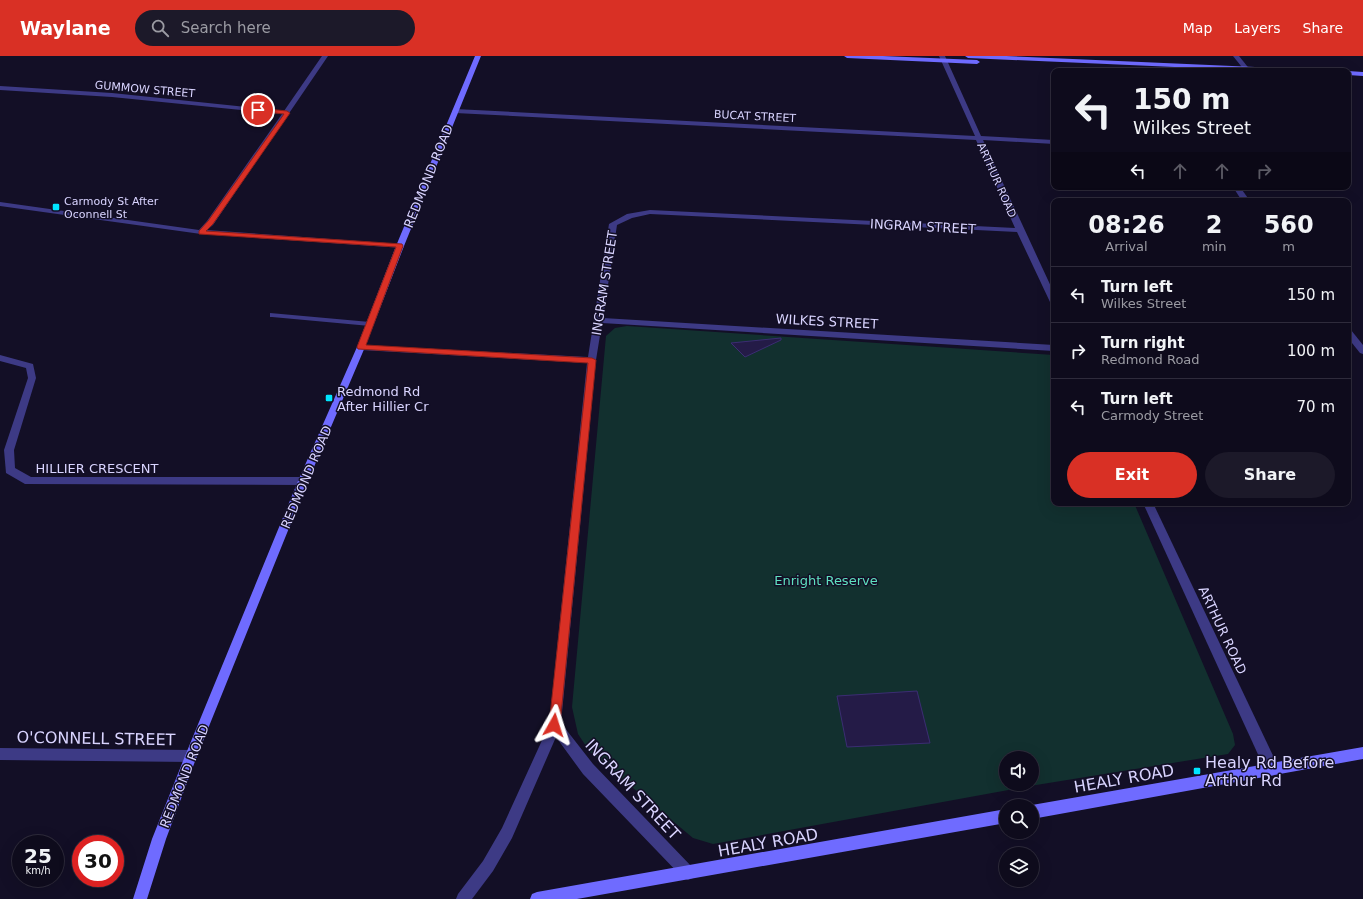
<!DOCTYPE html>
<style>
:root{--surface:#0e0b1c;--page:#1c1929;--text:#f1f3f6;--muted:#9b9ba3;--line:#2e2b3b;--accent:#d93025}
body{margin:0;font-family:"DejaVu Sans",sans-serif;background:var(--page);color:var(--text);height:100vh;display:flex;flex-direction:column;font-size:15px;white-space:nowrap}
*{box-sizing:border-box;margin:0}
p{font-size:13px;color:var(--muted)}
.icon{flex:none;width:22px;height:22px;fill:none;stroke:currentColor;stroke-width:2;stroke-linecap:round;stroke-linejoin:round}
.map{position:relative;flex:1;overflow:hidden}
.sheet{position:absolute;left:1051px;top:142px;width:300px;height:308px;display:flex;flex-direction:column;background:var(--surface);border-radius:8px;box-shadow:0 4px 16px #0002,0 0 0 1px var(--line)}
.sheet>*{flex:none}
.guide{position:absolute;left:1051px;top:12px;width:300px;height:122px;border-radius:8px;box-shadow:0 4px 16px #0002,0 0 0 1px var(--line);background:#0e0b1c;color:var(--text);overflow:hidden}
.fabs{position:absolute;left:999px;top:695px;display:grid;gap:8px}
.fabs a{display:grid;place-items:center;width:40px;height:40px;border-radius:50%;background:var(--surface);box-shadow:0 4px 16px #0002,0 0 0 1px var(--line);font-size:20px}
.speed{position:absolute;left:12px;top:779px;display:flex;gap:8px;font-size:20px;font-weight:700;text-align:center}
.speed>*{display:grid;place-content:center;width:52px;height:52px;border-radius:50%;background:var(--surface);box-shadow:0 4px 16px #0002,0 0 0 1px var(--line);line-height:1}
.speed small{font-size:10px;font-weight:400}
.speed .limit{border:6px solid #d22;background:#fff;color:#111}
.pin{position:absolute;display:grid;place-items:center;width:34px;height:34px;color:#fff;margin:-17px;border:2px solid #fff;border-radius:50%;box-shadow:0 1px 4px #0007}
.me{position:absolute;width:44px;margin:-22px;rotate:6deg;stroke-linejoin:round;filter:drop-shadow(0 0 3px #0008)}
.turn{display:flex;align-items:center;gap:14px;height:84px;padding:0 16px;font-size:18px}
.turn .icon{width:52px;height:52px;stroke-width:2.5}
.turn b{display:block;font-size:28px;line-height:34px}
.lanes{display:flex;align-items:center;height:38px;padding:0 16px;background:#0003;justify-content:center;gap:20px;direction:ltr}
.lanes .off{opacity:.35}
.eta{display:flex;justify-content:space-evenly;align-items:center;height:68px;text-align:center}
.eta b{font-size:24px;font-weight:600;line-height:28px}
.primary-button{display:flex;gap:8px;margin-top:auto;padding:8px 16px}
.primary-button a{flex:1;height:46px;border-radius:24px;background:var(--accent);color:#fff;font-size:16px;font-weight:600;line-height:46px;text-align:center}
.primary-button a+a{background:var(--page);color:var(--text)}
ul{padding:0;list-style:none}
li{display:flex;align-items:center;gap:12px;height:56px;padding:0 16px;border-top:1px solid var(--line)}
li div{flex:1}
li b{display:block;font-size:15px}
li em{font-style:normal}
header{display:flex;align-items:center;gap:24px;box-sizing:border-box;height:56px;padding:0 20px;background:var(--accent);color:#fff}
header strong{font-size:19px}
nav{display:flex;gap:22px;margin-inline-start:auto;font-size:14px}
.search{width:280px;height:36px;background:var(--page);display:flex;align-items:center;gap:10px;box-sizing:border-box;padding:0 14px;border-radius:22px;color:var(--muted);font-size:15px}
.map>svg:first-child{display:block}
</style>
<header>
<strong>Waylane</strong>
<div class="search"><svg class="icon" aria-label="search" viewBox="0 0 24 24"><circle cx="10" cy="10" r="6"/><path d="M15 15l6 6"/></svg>Search here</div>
<nav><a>Map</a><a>Layers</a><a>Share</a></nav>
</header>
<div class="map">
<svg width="1363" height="843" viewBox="0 0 1363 843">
<rect width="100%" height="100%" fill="#130f26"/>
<path fill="#12302f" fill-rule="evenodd" d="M627,270L1054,299V447H1134L1233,678L1235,689L1228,698L1030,730L713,788L693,782L590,696L578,678L572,651L606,280L615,272ZM1006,702H1032V728H1006Z"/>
<g fill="#241b47" stroke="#3b2d73">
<polygon points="781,282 781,284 745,301 731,287"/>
<polygon points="917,635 930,687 847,691 837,640"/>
</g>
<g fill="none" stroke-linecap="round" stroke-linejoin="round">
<polygon fill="#3d3a85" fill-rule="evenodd" points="270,257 370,266 373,268 370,270 272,261 270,261"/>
<g fill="#3d3a85" fill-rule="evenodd">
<polygon points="322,0 328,0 213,169 207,174 400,188 404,190 403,192 201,178 0,150 0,146 199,174 207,165 282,58 112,41 0,34 0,30 112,37 284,55"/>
<polygon points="939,0 945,0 981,80 1054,84 1054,88 983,84 1054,237 1054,249 1050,246 1017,176 650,158 632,162 617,169 603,262 1054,289 1054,295 602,267 596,304 561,667 593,708 693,812 695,817 693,822 688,824 683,822 583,718 556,681 512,782 493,815 472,843 456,843 458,838 483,805 502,772 549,669 587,307 361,294 358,293 357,291 358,289 588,301 609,168 627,158 650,154 1015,172 976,84 455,57 452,55 455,53 975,80"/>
<polygon points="1233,0 1239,0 1251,15 1245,15"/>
<polygon points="1233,131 1240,131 1250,145 1242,145"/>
<polygon points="1348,273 1351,274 1363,289 1363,298 1360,297 1348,282"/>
<polygon points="0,299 33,308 36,322 14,394 15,412 31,421 303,421 307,422 308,425 307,428 303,429 25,428 6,417 4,394 28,322 26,312 0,305"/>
<polygon points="1143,447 1153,447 1277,708 1279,713 1277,718 1272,720 1267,718"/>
<polygon points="0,692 191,694 196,695 197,700 196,705 191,706 0,704"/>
</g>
<g fill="#6f6bff" fill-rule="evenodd">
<polygon points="475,0 481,0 404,190 365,291 308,425 197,700 166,783 147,843 133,843 152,783 185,700 298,425 357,291 396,190"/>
<polygon points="844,0 883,0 977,4 980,6 977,8 847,2"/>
<polygon points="965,0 1006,0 1303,13 1306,15 1265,15 968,2"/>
<polygon points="1348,15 1363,16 1363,20 1348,19"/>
<polygon points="1363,691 1363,703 1032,763 1032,750 1030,750 1032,749"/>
<polygon points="1006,753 1006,767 577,843 530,843 532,838 537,836"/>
</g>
</g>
<polygon fill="#d93025" stroke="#8d1f18" points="258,52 287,55 290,57 213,168 206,175 402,188 403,190 366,289 592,302 596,304 560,669 559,673 554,675 550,673 549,669 588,307 358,293 357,291 396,191 199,178 199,175 208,165 284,58 256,55 255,54"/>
<g fill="#00e5ff" stroke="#130f26" stroke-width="1.5">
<rect x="52" y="147" width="8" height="8" rx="2"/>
<rect x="325" y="338" width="8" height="8" rx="2"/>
<rect x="1193" y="711" width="8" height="8" rx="2"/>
</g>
<g text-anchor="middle" stroke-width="3" stroke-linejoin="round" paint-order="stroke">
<g font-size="11" fill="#d9d4ff" stroke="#130f26">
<text transform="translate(145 33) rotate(5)" y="4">GUMMOW STREET</text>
<text transform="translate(755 60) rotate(3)" y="4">BUCAT STREET</text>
<text transform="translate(997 124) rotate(66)" y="4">ARTHUR ROAD</text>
</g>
<g font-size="11" fill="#d9d4ff" stroke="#130f26" text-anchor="start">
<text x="64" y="149">Carmody St After<tspan x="64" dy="13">Oconnell St</tspan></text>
</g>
<g font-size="13" fill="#d9d4ff" stroke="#130f26">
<text transform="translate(428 120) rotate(-68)" y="5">REDMOND ROAD</text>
<text transform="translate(923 170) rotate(3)" y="5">INGRAM STREET</text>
<text transform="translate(604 227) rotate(-81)" y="5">INGRAM STREET</text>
<text transform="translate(827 265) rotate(3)" y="5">WILKES STREET</text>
<text x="97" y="417">HILLIER CRESCENT</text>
<text transform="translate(306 421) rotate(-67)" y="5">REDMOND ROAD</text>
<text transform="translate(1223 574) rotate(65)" y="5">ARTHUR ROAD</text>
<text transform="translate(184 720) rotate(-68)" y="5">REDMOND ROAD</text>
</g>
<g font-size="13" fill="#d9d4ff" stroke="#130f26" text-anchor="start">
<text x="337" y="340">Redmond Rd<tspan x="337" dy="15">After Hillier Cr</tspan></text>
</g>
<g font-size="13" fill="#5fe0c0" stroke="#130f26">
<text x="826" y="529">Enright Reserve</text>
</g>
<g font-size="16" fill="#d9d4ff" stroke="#130f26">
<text transform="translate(96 682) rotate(1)" y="6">O'CONNELL STREET</text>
<text transform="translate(1124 722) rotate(-10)" y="6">HEALY ROAD</text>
<text transform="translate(633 733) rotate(47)" y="6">INGRAM STREET</text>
<text transform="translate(768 786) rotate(-10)" y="6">HEALY ROAD</text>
</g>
<g font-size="16" fill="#d9d4ff" stroke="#130f26" text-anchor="start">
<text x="1205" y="712">Healy Rd Before<tspan x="1205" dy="18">Arthur Rd</tspan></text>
</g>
</g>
</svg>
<div class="fabs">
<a><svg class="icon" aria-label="sound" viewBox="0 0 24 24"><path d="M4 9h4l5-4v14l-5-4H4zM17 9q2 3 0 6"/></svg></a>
<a><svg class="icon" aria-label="search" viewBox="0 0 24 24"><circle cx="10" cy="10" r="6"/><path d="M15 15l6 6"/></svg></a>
<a><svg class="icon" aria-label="layers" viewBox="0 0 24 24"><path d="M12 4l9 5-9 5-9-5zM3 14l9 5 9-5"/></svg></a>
</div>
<div class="speed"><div>25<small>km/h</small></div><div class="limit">30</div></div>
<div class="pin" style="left:258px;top:54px;background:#d93025"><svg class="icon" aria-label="arrive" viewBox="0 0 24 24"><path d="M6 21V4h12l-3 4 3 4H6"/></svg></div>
<svg class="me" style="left:554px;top:669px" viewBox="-20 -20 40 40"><path d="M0-17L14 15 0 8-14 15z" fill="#d93025" stroke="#fff" stroke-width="4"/></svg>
<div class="guide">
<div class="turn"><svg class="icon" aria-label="left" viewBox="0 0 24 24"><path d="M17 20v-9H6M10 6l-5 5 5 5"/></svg><div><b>150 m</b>Wilkes Street</div></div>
<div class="lanes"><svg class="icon" aria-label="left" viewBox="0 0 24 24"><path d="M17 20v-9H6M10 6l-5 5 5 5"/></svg><svg class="icon off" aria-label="ahead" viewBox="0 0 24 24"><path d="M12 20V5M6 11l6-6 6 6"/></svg><svg class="icon off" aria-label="ahead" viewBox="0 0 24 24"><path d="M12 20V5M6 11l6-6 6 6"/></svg><svg class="icon off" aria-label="right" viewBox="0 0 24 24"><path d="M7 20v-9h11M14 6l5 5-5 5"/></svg></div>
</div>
<section class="sheet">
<div class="eta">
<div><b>08:26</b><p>Arrival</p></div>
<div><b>2</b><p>min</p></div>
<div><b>560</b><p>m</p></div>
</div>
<ul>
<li><svg class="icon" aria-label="left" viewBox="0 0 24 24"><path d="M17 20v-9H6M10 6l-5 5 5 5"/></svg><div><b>Turn left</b><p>Wilkes Street</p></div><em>150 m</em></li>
<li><svg class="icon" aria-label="right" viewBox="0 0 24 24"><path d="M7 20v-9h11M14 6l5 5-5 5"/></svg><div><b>Turn right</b><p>Redmond Road</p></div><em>100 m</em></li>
<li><svg class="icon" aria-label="left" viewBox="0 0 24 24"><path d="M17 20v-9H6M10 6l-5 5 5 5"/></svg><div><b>Turn left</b><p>Carmody Street</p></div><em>70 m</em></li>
</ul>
<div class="primary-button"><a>Exit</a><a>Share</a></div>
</section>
</div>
